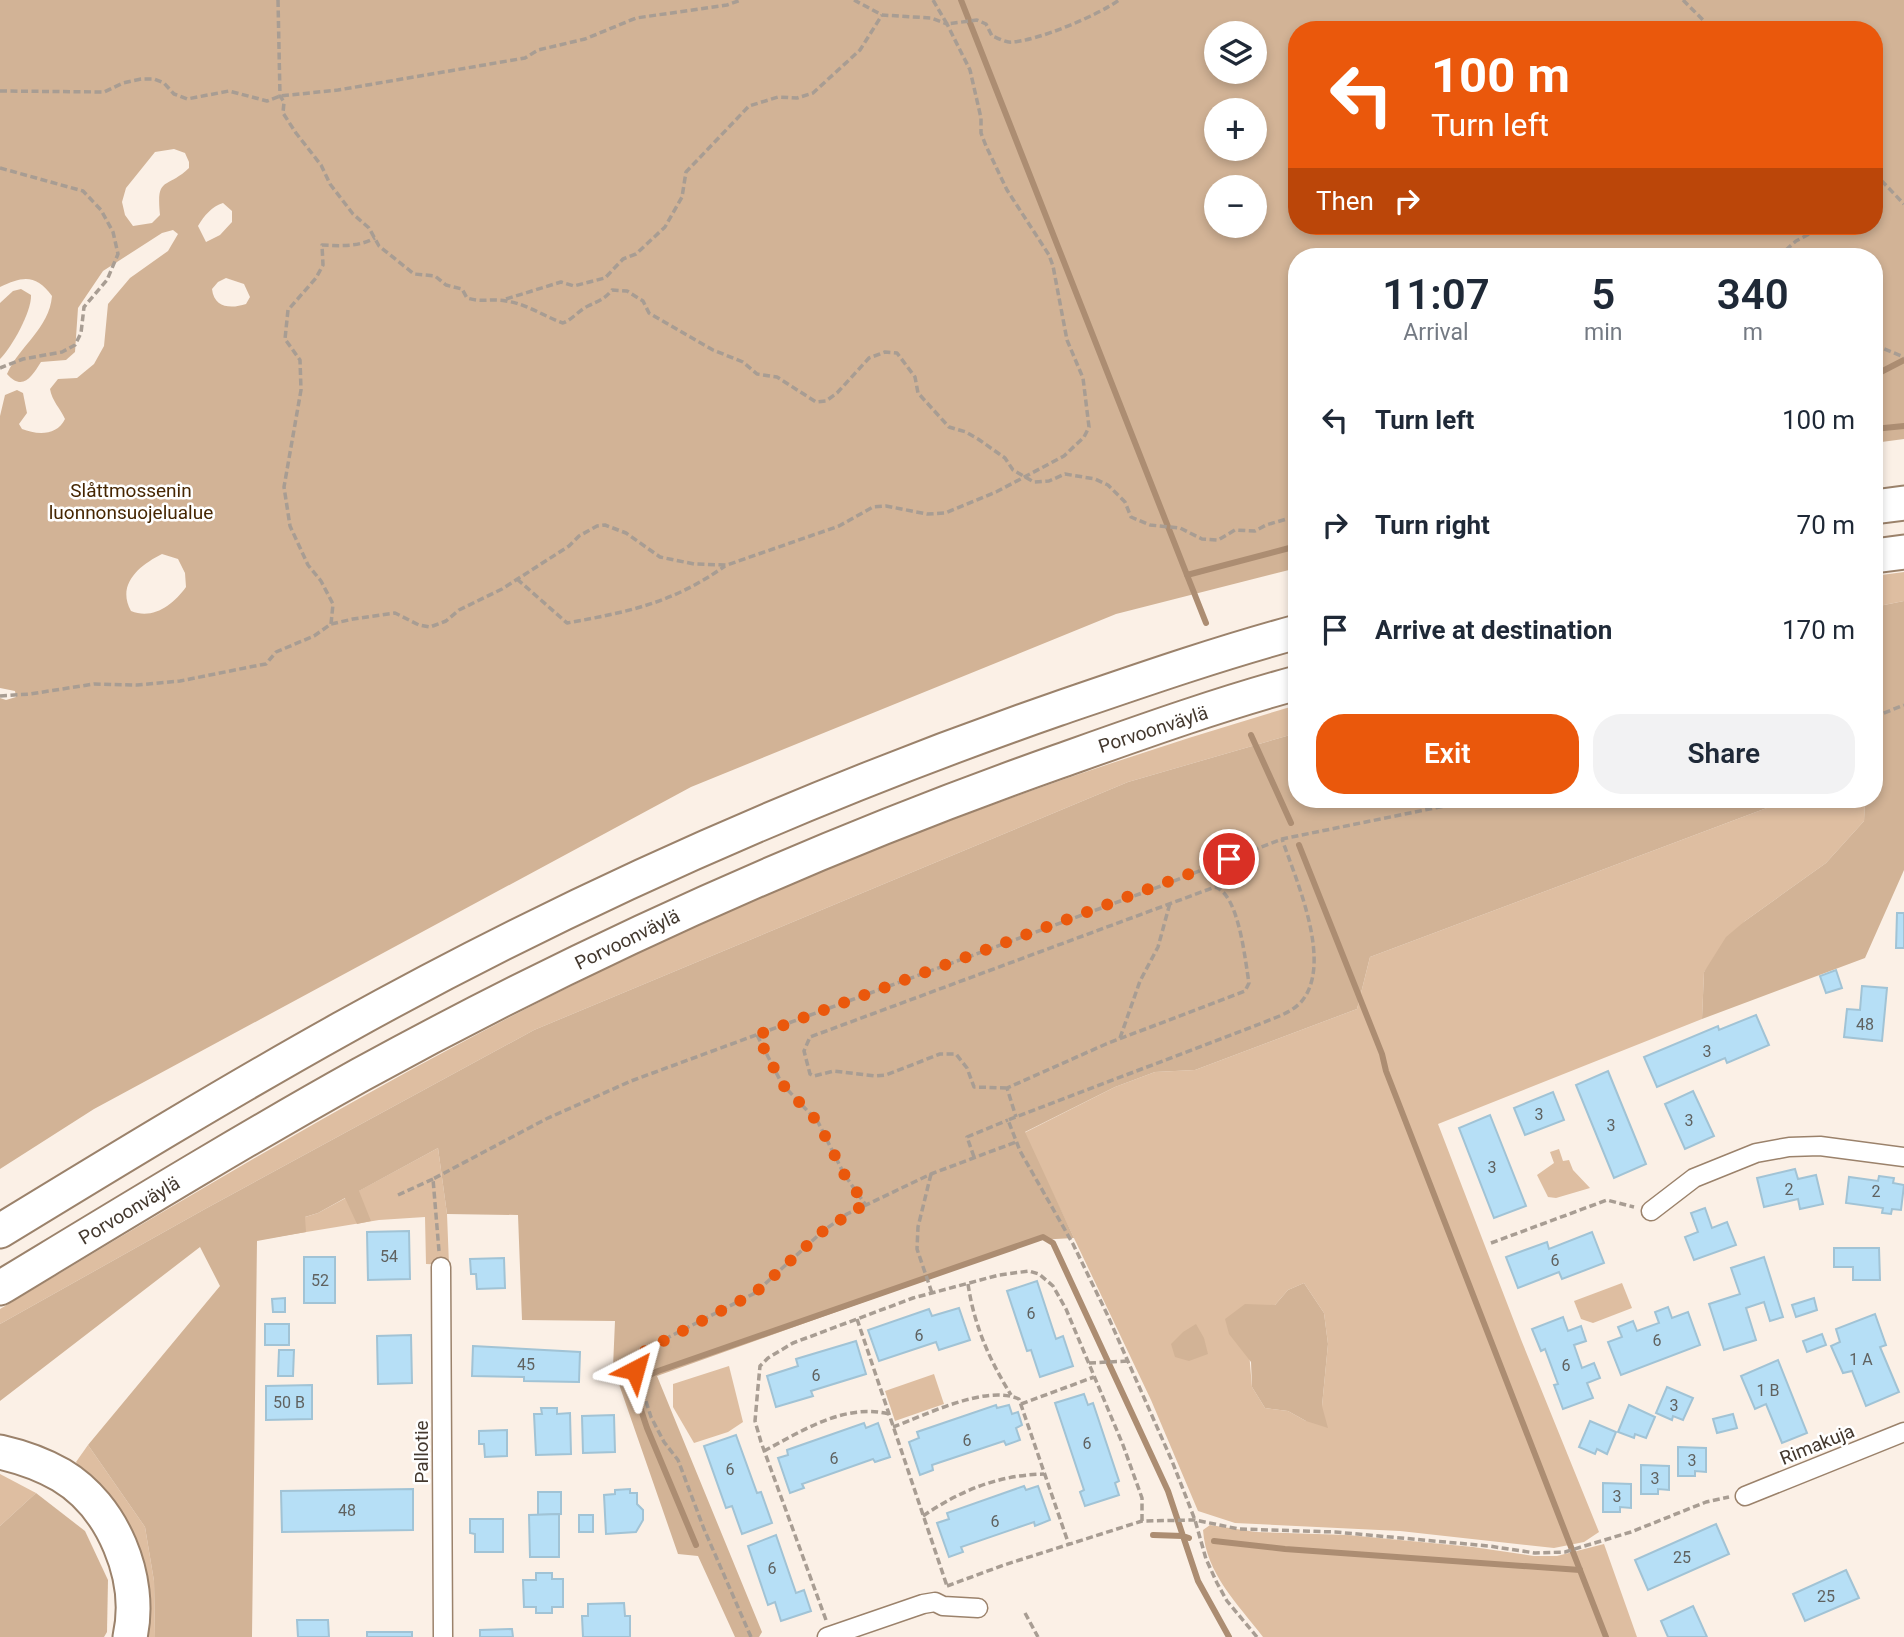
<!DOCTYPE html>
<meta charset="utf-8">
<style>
:root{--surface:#fff;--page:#f2f2f3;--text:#1f2937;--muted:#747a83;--accent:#ea580c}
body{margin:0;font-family:Roboto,sans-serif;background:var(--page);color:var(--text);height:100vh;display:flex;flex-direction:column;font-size:26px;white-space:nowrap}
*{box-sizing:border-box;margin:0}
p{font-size:23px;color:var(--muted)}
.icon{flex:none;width:38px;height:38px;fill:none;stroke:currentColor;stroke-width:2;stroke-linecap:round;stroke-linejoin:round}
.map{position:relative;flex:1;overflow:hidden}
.side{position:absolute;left:1288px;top:248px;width:595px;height:560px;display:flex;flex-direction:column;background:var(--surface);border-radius:28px;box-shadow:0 4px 10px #0003}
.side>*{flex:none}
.guide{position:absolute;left:1288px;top:21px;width:595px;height:214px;border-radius:28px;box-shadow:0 4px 10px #0003;background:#ea580c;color:#fff;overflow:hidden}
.tools{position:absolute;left:1204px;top:21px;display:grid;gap:14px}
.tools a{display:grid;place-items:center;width:63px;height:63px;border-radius:50%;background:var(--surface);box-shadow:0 4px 10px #0003;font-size:35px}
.pin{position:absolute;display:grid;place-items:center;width:60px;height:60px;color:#fff;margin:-30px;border:4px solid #fff;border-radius:50%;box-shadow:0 2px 7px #0007}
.me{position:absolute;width:77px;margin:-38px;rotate:39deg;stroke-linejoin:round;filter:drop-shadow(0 0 5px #0008)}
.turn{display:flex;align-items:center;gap:24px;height:147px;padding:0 28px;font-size:32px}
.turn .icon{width:91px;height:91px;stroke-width:2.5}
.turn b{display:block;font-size:49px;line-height:60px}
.then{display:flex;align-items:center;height:66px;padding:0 28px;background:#0003;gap:14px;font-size:26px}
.eta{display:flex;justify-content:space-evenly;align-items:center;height:119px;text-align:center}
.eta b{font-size:42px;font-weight:600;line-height:49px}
.button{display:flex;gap:14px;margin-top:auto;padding:14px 28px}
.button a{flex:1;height:80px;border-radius:28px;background:var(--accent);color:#fff;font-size:28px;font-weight:600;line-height:80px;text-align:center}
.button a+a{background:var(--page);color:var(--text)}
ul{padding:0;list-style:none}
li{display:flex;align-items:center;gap:21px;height:105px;padding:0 28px}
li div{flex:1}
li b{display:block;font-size:26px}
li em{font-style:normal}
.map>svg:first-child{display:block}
</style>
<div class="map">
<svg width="1904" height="1637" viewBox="0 0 1904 1637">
<rect width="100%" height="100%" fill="#fbf0e6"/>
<g fill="#debea1" fill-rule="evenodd">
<polygon points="1904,572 1904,601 1874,607 1874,576"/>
<path d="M1297,705V733L1128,782L534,1030L205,1209L0,1324V1309C194,1193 388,1076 591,976C817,864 1055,776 1297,705Z"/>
<path d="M1788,800H1865L1864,821L1826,863L1745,921L1704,972L1702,1019L1438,1124L1522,1342L1599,1532L1584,1542L1554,1548L1400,1531L1235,1523L1198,1511L1151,1400L1024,1133L1115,1087L1155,1072L1195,1070L1357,1009L1370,957ZM1304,1283L1324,1313L1328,1344L1322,1406L1306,1421L1288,1411L1265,1408L1252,1387L1245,1305H1275L1288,1290Z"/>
<polygon points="438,1148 447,1214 449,1265 426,1264 425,1217 379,1220 264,1239 264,1230 318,1213"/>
<polygon points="1559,1149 1563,1161 1569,1160 1573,1170 1590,1188 1556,1198 1548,1197 1537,1175 1554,1163 1550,1152"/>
<polygon points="1622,1283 1632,1308 1593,1323 1581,1319 1574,1301"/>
<polygon points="729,1366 743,1422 728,1432 694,1443 673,1407 673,1384"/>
<polygon points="934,1374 944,1404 895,1421 885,1391"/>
<polygon points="88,1445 145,1527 154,1581 155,1637 136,1637 124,1534 76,1462"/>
<polygon points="0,1474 36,1493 0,1526"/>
<path d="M1210,1525L1256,1532L1348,1535L1473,1547L1534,1556H1557L1604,1544L1637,1637H1263C1238,1604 1206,1574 1203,1530Z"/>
</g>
<g fill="#d2b396" fill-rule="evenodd">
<path d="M0,0H1904V439L1874,443V257H1297V568L1116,614L691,787L94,1109L0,1169V698L6,700L16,697L15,691L0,688V416L5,395L17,390L23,393L27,413L19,424L22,429C37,435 57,436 65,419C60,408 52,401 50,389L58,379L77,378L94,364L104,346L108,304L130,278L168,251L178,234L173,230L162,233L103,271L78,308L75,352L66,360L41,362C32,376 23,392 7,374C20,345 49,329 52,296C36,274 23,276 0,287ZM1297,30H1874V226H1297ZM1255,33V72H1216V33ZM1216,110H1255V149H1216ZM174,149L185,153L189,162V168C166,190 156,175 160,215L152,223L133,226L125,215L122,202L126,188L155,152ZM1255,187V226H1216V187ZM223,203L232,211V222L220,235L206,242L198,226C204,216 212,206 223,203ZM226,278L244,284L250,297L246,304C231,309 214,308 212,289L218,282ZM162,554L178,559L185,573L186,587C173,605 153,620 131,611C116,584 140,565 162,554Z"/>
<path d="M21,289L31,295C32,311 12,347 0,359V303L13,291Z"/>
<polygon points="1904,601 1904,870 1865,958 1702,1019 1704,972 1726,937 1745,921 1826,863 1864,821 1865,800 1874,800 1874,607"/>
<polygon points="1297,733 1297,800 1788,800 1370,957 1357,1009 1195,1070 1155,1072 1115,1087 1025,1132 1074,1238 1037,1240 657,1376 762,1632 759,1637 735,1637 698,1556 678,1554 613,1367 615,1321 522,1320 518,1215 447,1214 438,1148 359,1191 371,1221 357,1224 345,1198 318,1213 305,1217 306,1232 257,1241 252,1637 155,1637 154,1581 145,1527 88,1445 220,1286 200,1247 0,1401 0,1324 205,1209 534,1030 1128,782"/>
<polygon points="1304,1283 1324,1313 1328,1344 1322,1406 1328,1428 1306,1421 1288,1411 1265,1408 1252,1387 1251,1362 1229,1334 1225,1319 1245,1304 1275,1305 1288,1290"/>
<polygon points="1196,1324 1204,1338 1208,1354 1189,1361 1175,1357 1171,1344 1183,1332"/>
<polygon points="36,1493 85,1531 108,1580 107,1632 104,1637 0,1637 0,1526"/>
</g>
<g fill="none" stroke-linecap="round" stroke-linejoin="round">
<g stroke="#ac8d72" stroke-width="6">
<polyline points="961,0 1187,575"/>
<polyline points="1875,375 1904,360"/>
<polyline points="1874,429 1904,426"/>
<polyline points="1206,623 1187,575 1297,546"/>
<polyline points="1251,735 1291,823"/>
<polyline points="1299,845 1382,1054 1386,1071 1606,1637"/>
<polyline points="1153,1535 1183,1536 1198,1581 1229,1637"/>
<polyline points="1214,1541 1285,1549 1580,1570"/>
<polyline points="696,1545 647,1428 632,1383 658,1371 1043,1237 1053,1243 1168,1491 1183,1536 1189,1538"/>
</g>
</g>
<g fill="#b6dff6" stroke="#a1c3d5" stroke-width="2">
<polygon points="1897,913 1904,913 1904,948 1896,948"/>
<polygon points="1836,970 1842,988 1826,993 1820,976"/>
<polygon points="1862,986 1887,988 1882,1041 1844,1037 1847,1009 1860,1010"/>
<polygon points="1756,1015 1769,1045 1727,1063 1725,1058 1657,1087 1644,1057 1718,1026 1719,1030"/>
<polygon points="1608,1071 1646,1164 1614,1178 1576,1085"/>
<polygon points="1693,1091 1714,1136 1685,1149 1665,1104"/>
<polygon points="1553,1092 1564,1120 1525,1135 1514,1108"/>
<polygon points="1490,1115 1526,1206 1494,1218 1459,1128"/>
<polygon points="1795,1169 1798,1179 1816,1175 1823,1204 1800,1209 1798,1199 1764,1207 1757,1178"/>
<polygon points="1879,1176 1894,1178 1893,1183 1904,1185 1901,1210 1892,1209 1891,1214 1882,1213 1883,1208 1846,1203 1849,1177 1878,1181"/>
<polygon points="1705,1208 1712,1228 1727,1222 1736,1245 1694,1260 1685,1237 1698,1232 1691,1213"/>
<polygon points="409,1231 410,1279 368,1280 367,1232"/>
<polygon points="1592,1232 1604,1263 1562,1279 1559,1272 1518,1288 1506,1257 1547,1242 1549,1249"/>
<polygon points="1834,1248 1879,1248 1880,1280 1853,1280 1853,1267 1834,1267"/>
<rect x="304" y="1257" width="31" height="46"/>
<polygon points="1764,1257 1783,1317 1770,1321 1764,1302 1746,1308 1756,1340 1724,1350 1709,1304 1740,1294 1731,1268"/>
<polygon points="504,1258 505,1288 477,1289 476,1274 471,1274 470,1259"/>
<polygon points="1037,1281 1056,1339 1063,1336 1073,1366 1040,1377 1031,1350 1027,1351 1007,1291"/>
<polygon points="285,1298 285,1312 273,1312 272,1299"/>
<polygon points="1814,1298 1817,1310 1796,1317 1792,1305"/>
<polygon points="1668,1307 1672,1318 1688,1312 1700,1345 1621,1375 1608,1342 1622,1337 1618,1327 1633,1321 1637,1331 1659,1323 1655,1312"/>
<polygon points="959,1308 970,1340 939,1350 936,1342 879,1361 868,1330 929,1309 932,1316"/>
<polygon points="1875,1314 1886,1345 1880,1347 1899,1392 1866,1406 1852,1371 1843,1373 1831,1346 1840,1342 1836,1329"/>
<polygon points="1563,1317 1568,1331 1581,1326 1586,1341 1574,1345 1582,1368 1594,1363 1600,1378 1587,1383 1593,1398 1563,1409 1554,1385 1558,1384 1545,1349 1541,1351 1532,1329"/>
<rect x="265" y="1324" width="24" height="21"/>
<polygon points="1822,1334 1826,1345 1807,1352 1803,1341"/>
<polygon points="411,1335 412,1383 378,1384 377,1336"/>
<polygon points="856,1341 866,1374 811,1391 813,1396 776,1407 767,1376 798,1366 796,1359"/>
<polygon points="473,1346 580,1352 579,1382 524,1381 524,1377 472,1376"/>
<polygon points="279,1350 294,1350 293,1376 278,1376"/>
<polygon points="1778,1360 1807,1433 1782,1443 1766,1404 1755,1409 1741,1376"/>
<polygon points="312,1385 312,1419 266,1420 266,1386"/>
<polygon points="1667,1387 1693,1398 1683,1420 1673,1416 1672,1420 1656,1413"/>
<polygon points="1084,1394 1088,1405 1093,1403 1119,1481 1115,1483 1119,1495 1085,1506 1080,1492 1084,1490 1055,1403"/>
<polygon points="996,1405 997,1408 1009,1405 1012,1414 1018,1412 1022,1425 1016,1428 1020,1440 1006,1445 1004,1441 932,1465 933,1470 920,1475 909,1442 919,1438 917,1432"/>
<polygon points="1629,1405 1655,1417 1646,1438 1635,1434 1634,1438 1618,1432"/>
<polygon points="541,1408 557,1408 557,1414 570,1413 571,1454 536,1455 534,1414 542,1414"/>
<polygon points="1733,1414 1737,1428 1717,1433 1713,1419"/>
<polygon points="614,1415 615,1452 583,1453 582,1416"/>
<polygon points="1590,1421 1616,1432 1607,1454 1597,1449 1595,1454 1579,1447"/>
<polygon points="864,1423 866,1428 878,1423 890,1457 875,1462 873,1459 802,1484 804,1488 790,1493 778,1458 788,1455 787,1450"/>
<polygon points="507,1430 507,1456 485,1457 484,1444 479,1444 479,1431"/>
<polygon points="736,1435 757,1493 761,1492 772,1523 742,1534 732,1506 726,1508 704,1446"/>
<polygon points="1678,1447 1706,1448 1706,1472 1695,1471 1695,1476 1678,1476"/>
<polygon points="1641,1465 1669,1466 1669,1490 1658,1489 1658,1494 1641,1494"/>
<polygon points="1603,1483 1631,1484 1631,1508 1620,1507 1620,1512 1603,1512"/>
<polygon points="1024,1486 1026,1490 1038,1486 1050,1520 1035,1526 1034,1522 961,1547 963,1552 949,1557 937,1523 949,1519 947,1513"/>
<polygon points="413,1489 413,1530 282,1532 281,1491"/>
<polygon points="630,1489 630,1493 637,1493 637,1504 643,1510 643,1520 636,1532 606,1534 604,1495 615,1494 615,1490"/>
<polygon points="538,1492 561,1492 561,1514 538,1515"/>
<polygon points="559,1514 559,1557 530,1557 529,1515"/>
<rect x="579" y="1515" width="14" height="17"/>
<polygon points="470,1519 503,1519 503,1552 475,1552 475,1534 470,1533"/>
<polygon points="1716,1524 1729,1554 1648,1590 1635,1560"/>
<polygon points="776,1535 796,1593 804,1590 811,1611 781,1621 775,1602 768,1605 748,1546"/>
<polygon points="1846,1570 1859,1598 1805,1621 1793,1594"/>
<polygon points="536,1573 552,1573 552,1579 563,1579 563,1607 552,1607 552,1613 536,1613 536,1607 524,1607 523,1580 536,1580"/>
<polygon points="624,1603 625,1616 630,1616 630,1637 583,1637 582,1616 588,1616 588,1604"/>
<polygon points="1693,1606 1707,1637 1668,1637 1661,1621"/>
<polygon points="297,1620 328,1620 329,1637 298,1637"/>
<polygon points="512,1629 513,1637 480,1637 480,1630"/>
<rect x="367" y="1632" width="45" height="5"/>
</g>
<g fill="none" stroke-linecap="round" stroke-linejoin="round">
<g stroke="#9b826b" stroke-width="21">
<g id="minor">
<polyline points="1651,1211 1694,1178 1756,1153 1789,1147 1820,1146 1904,1157"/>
<polyline points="441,1267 443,1637"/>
<polyline points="1745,1496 1904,1432"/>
<polyline points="827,1637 923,1604 935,1602 943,1606 978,1608"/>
</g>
</g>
<g stroke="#9b826b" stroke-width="37">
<g id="motorway">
<polyline points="1874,507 1904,503"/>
<polyline points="1874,556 1904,552"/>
<path d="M0,1231C113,1162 226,1093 341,1029C569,902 810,795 1057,709C1136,682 1216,654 1297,632"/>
<path d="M0,1288C119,1216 238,1143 360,1075C584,952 817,847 1057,762C1136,734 1216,705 1297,683"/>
<path d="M0,1452C22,1457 42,1464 61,1475C113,1506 143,1578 130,1637"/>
</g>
</g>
<g stroke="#a89d93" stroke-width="3.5" stroke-dasharray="7 3.5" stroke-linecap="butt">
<path d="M278,0L280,96L284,102L283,113L296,133L321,165L330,184L353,214L369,228L379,246L414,274L435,276L446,285L462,289L467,298C485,303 490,298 506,301C527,304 543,316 563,323C573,319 578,311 588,306C598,301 604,300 612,290L627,291L643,301L649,313L713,350L743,362L757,374L777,377L816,402L826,401L837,393L869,358L885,352L897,353L915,377L918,393L949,427L966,432L978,439L1005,458L1013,470L1034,482L1049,481L1065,474L1095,479L1108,485L1125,502L1131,517L1150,525L1180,528L1202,539L1218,540L1235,530L1255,531L1266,525L1297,516"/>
<path d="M933,0L947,24L977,20L986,24L992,36C998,38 1006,43 1012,42C1037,41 1099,15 1119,0"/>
<polyline points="1683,0 1713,30"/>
<polyline points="0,91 104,92 123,83 141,79 154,79 164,83 174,94 187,99 229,91 267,101 280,96 338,90 525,58 538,50 585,39 636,18 727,5 741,0"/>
<polyline points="0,168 83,191 101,210 113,232 118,254 107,280 84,307 81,333 75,345 62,352 23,359 0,368"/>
<polyline points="1874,173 1904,204"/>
<polyline points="1778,257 1796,241 1817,230 1821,226"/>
<polyline points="506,299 561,282 574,286 605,278 623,259 636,254 665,227 682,197 686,172 749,106 778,97 797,98 813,93 860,50 882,15"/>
<polyline points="1874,347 1882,348 1904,357"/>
<path d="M517,579L567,623C628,612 673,603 725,566"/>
<path d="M331,624L333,604L321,581L308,565L290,526L284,487L301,390L300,360L285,339L288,310L316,278L323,265L322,245C340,246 359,247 375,238"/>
<polyline points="0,696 30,694 94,684 137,685 180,681 260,665 266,664 276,652 314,636 331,624 353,619 395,613 419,625 430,627 446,621 459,610 502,589 569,546 579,536 597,526 605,525 626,533 660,557 694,564 727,565 839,526 873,507 886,506 927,514 945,513 996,492 1064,456 1084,437 1089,427 1083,378 1067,340 1053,266 1049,255 1007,190 986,146 981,133 981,118 970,70 947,24 931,18 882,15 854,0"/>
<polyline points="1874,717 1904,705"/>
<polyline points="757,1035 782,1084 818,1122 844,1174 865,1204"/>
<polyline points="1120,1038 1140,981 1158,947 1170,903"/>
<path d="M1007,1088L974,1087L967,1068L956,1054H940L886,1075L875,1076L834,1071L814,1076L810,1074L804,1051L810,1037L1215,887C1239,894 1245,960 1249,983L1245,991L1106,1044L1007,1088L1016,1117"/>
<polyline points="974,1157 967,1137 1008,1120"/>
<polyline points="931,1174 918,1227 917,1249 932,1293"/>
<polyline points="398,1195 433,1179"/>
<polyline points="1491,1243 1607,1200 1634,1207"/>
<polyline points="439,1251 433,1179 546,1119 631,1081 1153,889 1282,839 1474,800"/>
<path d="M968,1284C974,1325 989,1359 1011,1395"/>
<polyline points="857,1319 947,1586"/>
<polyline points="1089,1363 1128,1361"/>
<polyline points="1021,1404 1094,1377"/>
<path d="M893,1427C926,1415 986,1384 1019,1399L1069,1545"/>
<path d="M764,1451C802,1431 844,1403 889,1414"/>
<path d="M923,1516C961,1490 999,1475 1044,1474"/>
<polyline points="947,1586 1004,1565 1142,1521 1195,1520 1239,1529 1335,1532 1489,1546 1535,1553 1565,1552 1581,1547 1631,1532 1706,1502 1729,1497"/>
<polyline points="1025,1613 1038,1637"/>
<polyline points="826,1620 761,1442 755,1421 758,1387 760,1366 768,1358 793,1343 913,1298 999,1275 1029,1271 1039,1274 1053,1286 1066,1309 1123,1445 1142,1498 1142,1521"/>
<polyline points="751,1637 704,1529 678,1460 664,1442 651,1417 636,1370 640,1357 646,1350 667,1338 755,1293 823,1231 847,1214 931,1174 1016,1142"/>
<path d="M1257,1637L1227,1601L1217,1583L1206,1559L1195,1520L1172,1461L1107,1314L1073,1244L1020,1151L1008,1120L1257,1025C1271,1019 1290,1014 1301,1002C1334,964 1296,880 1282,839"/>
</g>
<use href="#minor" stroke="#fff" stroke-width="18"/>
<use href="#motorway" stroke="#fff" stroke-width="33"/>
</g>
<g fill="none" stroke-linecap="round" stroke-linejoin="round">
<polyline stroke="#ea580c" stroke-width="12" stroke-dasharray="0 21.6" points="635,1370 640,1357 646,1350 755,1293 823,1231 865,1204 844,1174 818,1122 782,1084 757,1035 1229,859"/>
</g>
<g text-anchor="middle" stroke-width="5" stroke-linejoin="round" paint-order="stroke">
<g font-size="16" fill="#606260">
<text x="1865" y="1030">48</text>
<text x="1707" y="1057">3</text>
<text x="1539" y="1120">3</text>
<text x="1689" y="1126">3</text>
<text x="1611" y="1131">3</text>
<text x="1492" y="1173">3</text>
<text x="1789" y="1195">2</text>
<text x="1876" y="1197">2</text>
<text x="389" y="1262">54</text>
<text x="1555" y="1266">6</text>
<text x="320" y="1286">52</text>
<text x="1031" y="1319">6</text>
<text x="919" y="1341">6</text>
<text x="1657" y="1346">6</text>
<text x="1861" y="1365">1 A</text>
<text x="526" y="1370">45</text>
<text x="1566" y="1371">6</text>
<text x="816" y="1381">6</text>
<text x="1768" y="1396">1 B</text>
<text x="289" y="1408">50 B</text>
<text x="1674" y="1411">3</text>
<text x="967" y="1446">6</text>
<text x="1087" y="1449">6</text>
<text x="834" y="1464">6</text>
<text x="1692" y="1466">3</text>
<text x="730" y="1475">6</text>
<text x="1655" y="1484">3</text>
<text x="1617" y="1502">3</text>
<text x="347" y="1516">48</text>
<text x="995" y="1527">6</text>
<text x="1682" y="1563">25</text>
<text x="772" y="1574">6</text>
<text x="1826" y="1602">25</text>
</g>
<g font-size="19" fill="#462602" stroke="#fff">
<text x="131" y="497">Slåttmossenin<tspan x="131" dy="22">luonnonsuojelualue</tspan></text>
</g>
<g font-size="19" fill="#43382e" stroke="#fff">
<text transform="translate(1153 729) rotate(-18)" y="7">Porvoonväylä</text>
<text transform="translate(627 939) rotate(-26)" y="7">Porvoonväylä</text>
<text transform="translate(129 1210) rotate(-31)" y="7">Porvoonväylä</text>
<text transform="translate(1817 1444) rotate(-22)" y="7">Rimakuja</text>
<text transform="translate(421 1452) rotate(-90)" y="7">Pallotie</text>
</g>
</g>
</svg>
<div class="tools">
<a><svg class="icon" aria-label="layers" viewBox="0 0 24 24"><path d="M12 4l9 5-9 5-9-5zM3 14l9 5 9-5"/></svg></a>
<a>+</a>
<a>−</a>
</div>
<div class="pin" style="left:1229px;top:859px;background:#d93025"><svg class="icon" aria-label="arrive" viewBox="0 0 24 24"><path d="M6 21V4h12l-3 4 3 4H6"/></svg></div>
<svg class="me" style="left:635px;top:1370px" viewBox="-20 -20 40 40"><path d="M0-17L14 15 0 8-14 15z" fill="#ea580c" stroke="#fff" stroke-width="4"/></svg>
<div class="guide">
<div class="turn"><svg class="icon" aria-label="left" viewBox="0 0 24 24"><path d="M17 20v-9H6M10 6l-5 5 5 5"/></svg><div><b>100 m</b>Turn left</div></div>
<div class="then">Then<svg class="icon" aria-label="right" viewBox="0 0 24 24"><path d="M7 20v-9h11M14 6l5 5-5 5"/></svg></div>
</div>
<section class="side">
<div class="eta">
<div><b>11:07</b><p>Arrival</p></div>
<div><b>5</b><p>min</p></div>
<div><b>340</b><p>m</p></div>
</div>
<ul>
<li><svg class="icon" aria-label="left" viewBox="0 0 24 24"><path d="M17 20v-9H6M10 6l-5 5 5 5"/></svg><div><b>Turn left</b></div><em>100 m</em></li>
<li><svg class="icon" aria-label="right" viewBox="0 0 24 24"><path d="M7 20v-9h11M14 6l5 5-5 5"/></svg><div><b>Turn right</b></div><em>70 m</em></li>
<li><svg class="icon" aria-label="arrive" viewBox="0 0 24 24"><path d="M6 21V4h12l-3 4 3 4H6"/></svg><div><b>Arrive at destination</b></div><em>170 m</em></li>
</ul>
<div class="button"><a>Exit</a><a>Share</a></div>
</section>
</div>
